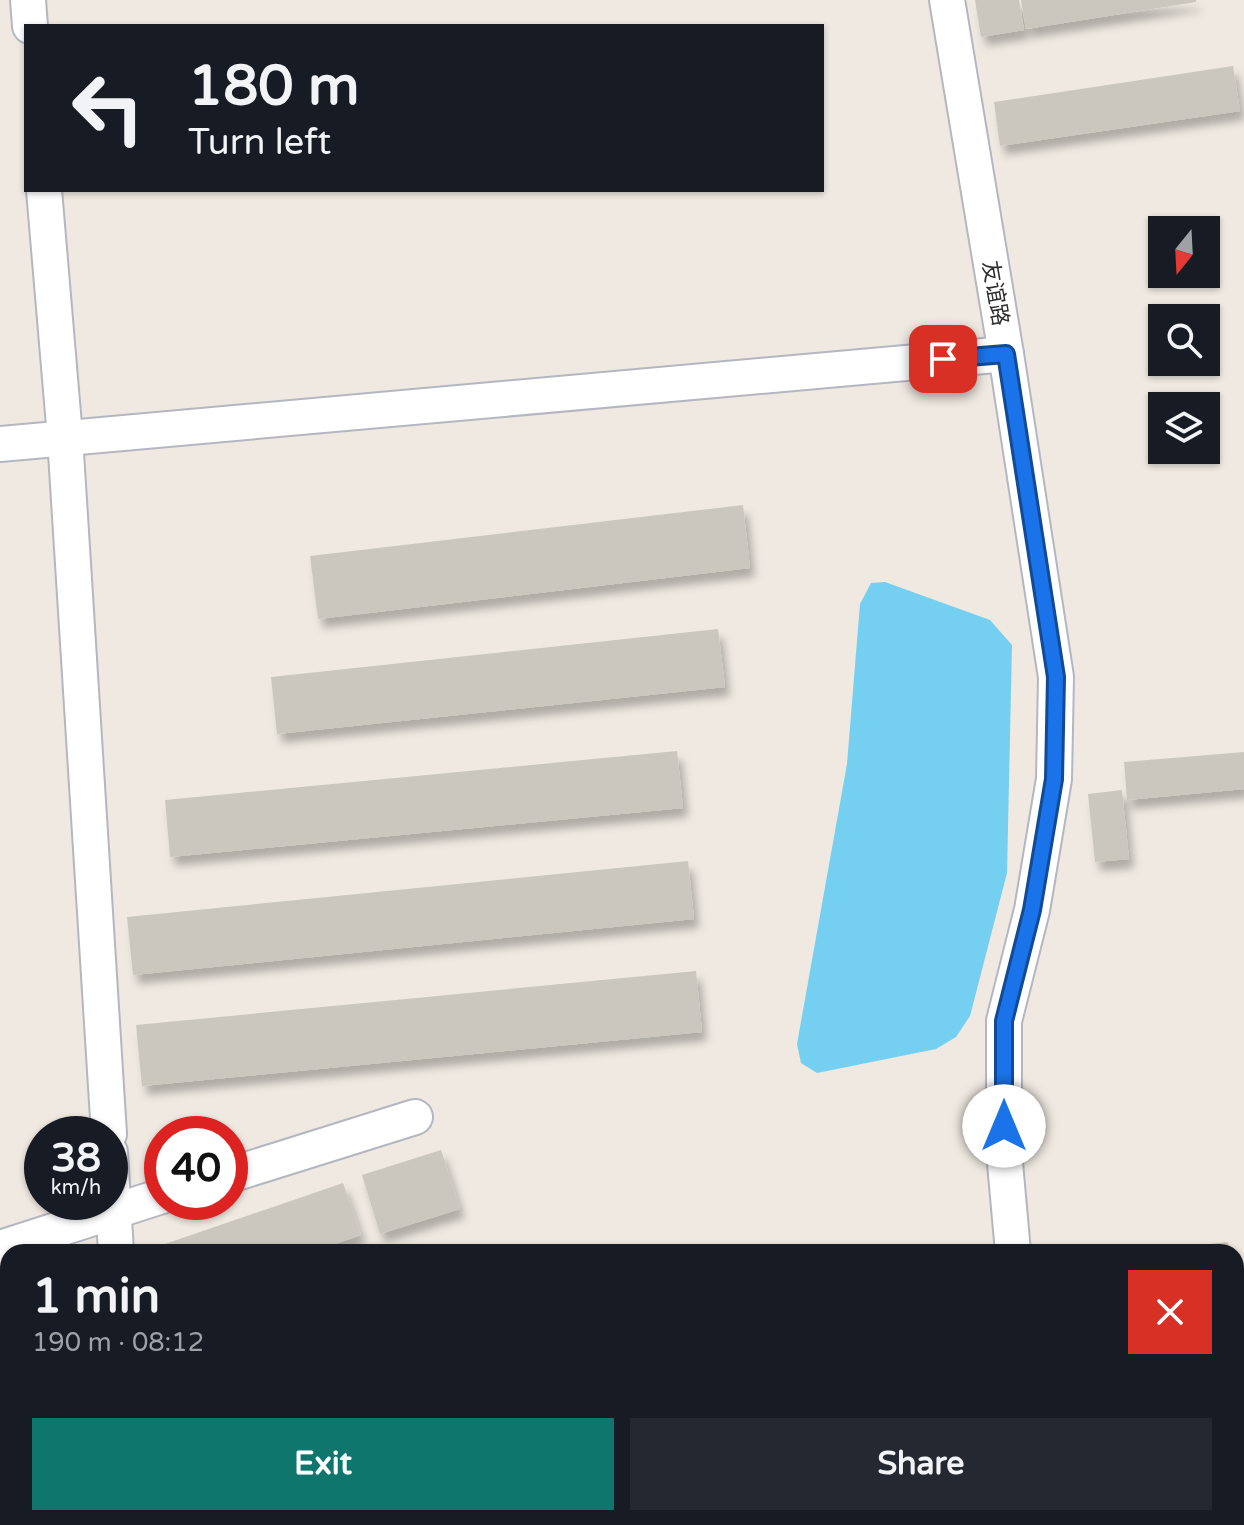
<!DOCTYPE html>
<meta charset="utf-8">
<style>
:root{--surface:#171b24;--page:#242831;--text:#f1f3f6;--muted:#9ea1a6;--accent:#0f766e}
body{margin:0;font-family:"Varela Round","Noto Sans SC",sans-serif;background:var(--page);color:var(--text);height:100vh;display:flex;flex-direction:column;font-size:30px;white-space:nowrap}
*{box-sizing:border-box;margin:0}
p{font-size:26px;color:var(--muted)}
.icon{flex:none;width:44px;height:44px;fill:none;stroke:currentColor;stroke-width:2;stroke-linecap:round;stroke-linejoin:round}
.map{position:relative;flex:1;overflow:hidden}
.side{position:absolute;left:0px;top:1244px;width:1244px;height:282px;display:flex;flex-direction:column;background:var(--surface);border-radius:24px 24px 0 0;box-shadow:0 2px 6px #0004}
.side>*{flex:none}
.guide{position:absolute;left:24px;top:24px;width:800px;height:168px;border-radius:0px;box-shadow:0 2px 6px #0004;background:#171b24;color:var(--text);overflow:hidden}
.needle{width:52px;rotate:198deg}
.controls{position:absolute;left:1148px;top:216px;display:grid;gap:16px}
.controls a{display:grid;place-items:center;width:72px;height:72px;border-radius:0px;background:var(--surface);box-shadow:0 2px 6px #0004;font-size:40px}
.speed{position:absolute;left:24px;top:1116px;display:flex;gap:16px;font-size:40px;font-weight:700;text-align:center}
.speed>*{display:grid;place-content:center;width:104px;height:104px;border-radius:50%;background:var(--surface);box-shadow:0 2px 6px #0004;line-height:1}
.speed small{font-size:20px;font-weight:400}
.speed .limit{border:12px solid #d22;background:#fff;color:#111}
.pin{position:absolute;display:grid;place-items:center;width:68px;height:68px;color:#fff;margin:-34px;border-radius:16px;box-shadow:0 4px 12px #0006}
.me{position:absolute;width:88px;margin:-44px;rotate:0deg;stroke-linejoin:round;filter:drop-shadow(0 0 6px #0008)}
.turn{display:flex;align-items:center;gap:28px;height:168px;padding:0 32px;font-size:36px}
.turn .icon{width:104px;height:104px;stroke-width:2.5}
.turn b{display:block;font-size:56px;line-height:68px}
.round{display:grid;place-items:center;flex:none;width:84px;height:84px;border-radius:0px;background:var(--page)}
.summary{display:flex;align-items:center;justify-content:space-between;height:136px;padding:0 32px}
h1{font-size:48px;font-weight:800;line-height:60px}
.cta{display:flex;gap:16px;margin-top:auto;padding:16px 32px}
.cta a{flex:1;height:92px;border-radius:0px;background:var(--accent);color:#fff;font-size:32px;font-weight:800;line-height:92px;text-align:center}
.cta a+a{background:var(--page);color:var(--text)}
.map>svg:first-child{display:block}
</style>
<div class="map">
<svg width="1244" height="1525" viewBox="0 0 1244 1525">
<defs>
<filter id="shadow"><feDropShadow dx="5" dy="9" stdDeviation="4" flood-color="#0004"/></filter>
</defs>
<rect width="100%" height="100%" fill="#efe9e1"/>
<polygon fill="#75cff0" points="885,582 990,620 1012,645 1007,873 970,1016 956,1037 936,1049 817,1073 801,1063 797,1044 847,764 860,604 871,583"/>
<g fill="#cbc7bf" filter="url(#shadow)">
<polygon points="975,0 1019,0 1024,30 981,37"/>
<polygon points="1021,0 1196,0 1196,2 1026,29"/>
<polygon points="1233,66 1240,111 1000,146 994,102"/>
<polygon points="743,505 750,568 318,619 310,556"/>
<polygon points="718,629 725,687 277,734 271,677"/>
<polygon points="677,751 683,808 170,857 165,800"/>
<polygon points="1244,752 1244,789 1127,800 1124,762"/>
<polygon points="1122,790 1129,859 1095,862 1088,794"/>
<polygon points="688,861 694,919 133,975 127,917"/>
<polygon points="696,971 702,1032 142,1086 136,1025"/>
<polygon points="441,1150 460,1209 380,1234 362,1175"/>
<polygon points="343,1183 361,1235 312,1252 165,1252 162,1245"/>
<polygon points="1228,1242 1229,1252 1155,1252 1155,1250"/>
<polygon points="1244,1397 1244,1447 1236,1449 1236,1398"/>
<polygon points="53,1518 81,1518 84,1525 34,1525"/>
<polygon points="202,1518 248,1518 248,1519 228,1525 205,1525"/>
</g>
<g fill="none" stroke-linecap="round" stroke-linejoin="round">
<g stroke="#b4b7c1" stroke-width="38">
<g id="minor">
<polyline points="28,0 30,26"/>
<polyline points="947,0 1006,354 1056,677 1054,779 1032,910 1004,1021 1004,1152 1013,1252"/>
<polyline points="44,190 65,437 109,1134"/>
<polyline points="0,444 1006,354"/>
<polyline points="110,1152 116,1252"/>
<polyline points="230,1175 415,1117"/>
<polyline points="0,1248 162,1196"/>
<polyline points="1236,1322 1244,1321"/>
<polyline points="133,1518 133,1525"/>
<polyline points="347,1525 370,1518"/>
<polyline points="604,1525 606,1518"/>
</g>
</g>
<use href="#minor" stroke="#fff" stroke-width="34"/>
</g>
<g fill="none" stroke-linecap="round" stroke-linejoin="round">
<g stroke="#114b97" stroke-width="20">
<polyline id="route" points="943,359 1006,354 1056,677 1054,779 1032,910 1004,1021 1004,1126"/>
</g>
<use href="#route" stroke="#1a73e8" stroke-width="14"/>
</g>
<g text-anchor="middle" stroke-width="7" stroke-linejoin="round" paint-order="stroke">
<g font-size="22" fill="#2e2e2e" stroke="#fff">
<text transform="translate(996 293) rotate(80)" y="8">友谊路</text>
</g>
</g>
</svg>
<div class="controls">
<a><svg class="needle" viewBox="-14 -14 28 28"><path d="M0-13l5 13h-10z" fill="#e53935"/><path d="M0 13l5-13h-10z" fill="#9ea1a6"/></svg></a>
<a><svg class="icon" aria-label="search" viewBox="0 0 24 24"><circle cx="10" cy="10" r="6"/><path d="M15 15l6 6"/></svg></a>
<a><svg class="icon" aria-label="layers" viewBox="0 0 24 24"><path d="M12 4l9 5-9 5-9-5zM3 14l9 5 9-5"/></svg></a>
</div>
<div class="speed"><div>38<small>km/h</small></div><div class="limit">40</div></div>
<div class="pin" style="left:943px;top:359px;background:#d93025"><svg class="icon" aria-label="arrive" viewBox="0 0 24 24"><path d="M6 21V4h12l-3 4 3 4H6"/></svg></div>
<svg class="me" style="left:1004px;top:1126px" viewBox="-20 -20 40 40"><circle r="19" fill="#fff"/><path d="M0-13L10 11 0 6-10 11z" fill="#1a73e8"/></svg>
<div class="guide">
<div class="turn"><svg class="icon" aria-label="left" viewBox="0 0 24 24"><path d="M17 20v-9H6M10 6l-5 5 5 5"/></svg><div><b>180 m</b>Turn left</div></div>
</div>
<section class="side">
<div class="summary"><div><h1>1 min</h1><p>190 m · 08:12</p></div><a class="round" style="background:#d93025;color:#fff"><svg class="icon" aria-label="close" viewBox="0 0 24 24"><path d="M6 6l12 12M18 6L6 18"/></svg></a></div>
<div class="cta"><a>Exit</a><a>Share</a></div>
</section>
</div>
